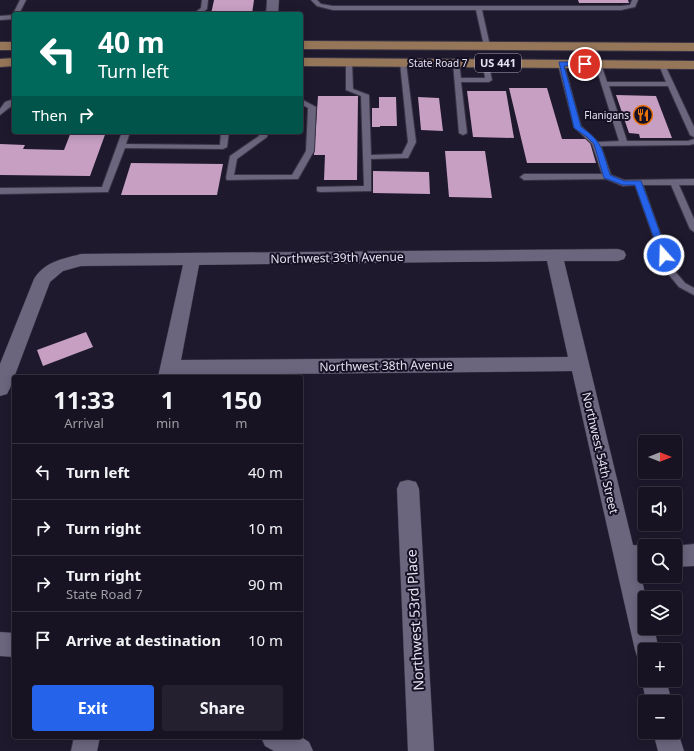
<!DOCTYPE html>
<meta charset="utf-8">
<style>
:root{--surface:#171322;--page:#24202f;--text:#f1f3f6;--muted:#9e9ea5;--line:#363240;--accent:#2563eb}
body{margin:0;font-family:"Noto Sans",sans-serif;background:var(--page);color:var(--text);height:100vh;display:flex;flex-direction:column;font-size:15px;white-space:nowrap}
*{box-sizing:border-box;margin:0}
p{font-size:13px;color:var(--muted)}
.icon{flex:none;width:22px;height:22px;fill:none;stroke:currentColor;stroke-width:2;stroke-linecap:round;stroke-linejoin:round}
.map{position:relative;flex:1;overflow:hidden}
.drawer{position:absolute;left:12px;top:375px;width:291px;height:364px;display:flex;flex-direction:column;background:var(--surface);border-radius:4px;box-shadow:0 2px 10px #0003,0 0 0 1px var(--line)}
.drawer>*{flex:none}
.hud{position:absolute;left:12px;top:12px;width:291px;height:122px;border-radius:4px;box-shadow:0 2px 10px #0003,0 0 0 1px var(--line);background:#00695c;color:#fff;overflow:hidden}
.needle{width:26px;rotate:90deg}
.controls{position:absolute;left:638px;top:435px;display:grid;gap:8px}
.controls a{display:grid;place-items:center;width:44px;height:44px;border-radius:4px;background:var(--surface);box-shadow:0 2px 10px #0003,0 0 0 1px var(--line);font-size:20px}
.pin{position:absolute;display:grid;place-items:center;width:34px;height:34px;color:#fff;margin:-17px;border:2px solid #fff;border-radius:50%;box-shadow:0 1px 4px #0007}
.me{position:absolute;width:44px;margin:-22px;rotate:340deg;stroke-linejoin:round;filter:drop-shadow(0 0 3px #0008)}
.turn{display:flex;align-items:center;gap:14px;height:84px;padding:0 20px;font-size:18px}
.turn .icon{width:52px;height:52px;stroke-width:2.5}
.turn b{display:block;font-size:28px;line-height:34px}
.then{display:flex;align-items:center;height:38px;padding:0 20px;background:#0003;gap:8px;font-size:15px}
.eta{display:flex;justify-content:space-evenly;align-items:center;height:68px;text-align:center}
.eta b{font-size:24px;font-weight:700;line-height:28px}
.cta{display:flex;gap:8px;margin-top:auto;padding:8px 20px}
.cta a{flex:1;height:46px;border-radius:4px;background:var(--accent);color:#fff;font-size:16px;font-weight:700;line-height:46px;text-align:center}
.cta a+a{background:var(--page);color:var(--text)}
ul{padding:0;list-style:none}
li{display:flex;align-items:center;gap:12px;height:56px;padding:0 20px;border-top:1px solid var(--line)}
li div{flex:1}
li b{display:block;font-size:15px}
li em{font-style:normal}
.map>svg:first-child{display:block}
</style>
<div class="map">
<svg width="694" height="751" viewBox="0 0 694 751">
<rect width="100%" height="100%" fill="#1f192d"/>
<g fill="#c69fc3">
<polygon points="214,0 254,0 252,14 211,14"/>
<polygon points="578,0 628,0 629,3 579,3"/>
<polygon points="509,88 547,88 562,139 589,139 596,163 527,163"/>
<polygon points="467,91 506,91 514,138 473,137"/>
<polygon points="616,95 656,96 672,138 640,138 639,134 629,133"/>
<polygon points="318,96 358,96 357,180 324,180 325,155 314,155"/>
<polygon points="379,97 396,97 397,126 380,126 380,127 372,127 372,108 379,108"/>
<polygon points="418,97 439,98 443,131 421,130"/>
<polygon points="71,132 106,132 90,176 0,175 0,144 25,145 23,149 64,150"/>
<polygon points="140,132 222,132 221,135 139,134"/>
<polygon points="445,151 485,151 492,198 449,197"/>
<polygon points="131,163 223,164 217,195 121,195"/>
<polygon points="373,171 429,172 430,194 373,193"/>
<polygon points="86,332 93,347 43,366 37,350"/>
</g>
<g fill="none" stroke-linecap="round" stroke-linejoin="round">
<g stroke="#393545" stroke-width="2">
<g id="service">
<polygon points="20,0 26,0 19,14 14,14 14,19 0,20 0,16 14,15 13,14"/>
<polygon points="202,0 208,0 207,9 200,14 193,14 201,8"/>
<polygon points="311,0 317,0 321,4 333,6 621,6 630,5 632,0 638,0 635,7 621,10 482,10 490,46 487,48 484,46 476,10 333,10 317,6"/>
<polygon points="349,60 352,62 353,89 369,95 371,155 402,154 408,142 400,63 403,61 406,63 416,142 408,158 371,159 371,191 320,192 317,191 317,187 364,186 361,96 346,90 346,62"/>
<polygon points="456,61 459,63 461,78 485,78 483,63 488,62 492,80 489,82 461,82 467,133 463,135 459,133 453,63"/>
<polygon points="561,62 564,64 581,126 598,142 619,141 595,64 596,63 601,64 607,82 666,82 659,65 662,63 665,65 694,127 694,137 690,135 668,86 609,86 627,141 688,141 694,139 694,144 689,145 601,146 611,175 624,180 694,179 694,185 679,185 694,219 694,232 690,229 671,185 643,185 673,269 685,283 694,288 694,295 679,287 665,270 635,185 623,186 606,179 524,180 520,177 524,174 602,174 592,144 574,127 558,64"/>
<polygon points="14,99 14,104 0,115 0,109 5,102"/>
<polygon points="301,99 316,107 314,151 298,179 227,180 226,178 230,156 259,136 260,132 268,132 267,137 237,159 234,175 292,175 306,151 308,108 301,104"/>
<polygon points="122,132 130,132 126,144 220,145 221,132 229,132 227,147 223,149 125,148 108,192 0,194 0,188 102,187"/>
</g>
</g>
<g stroke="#393545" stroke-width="1">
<g id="minor">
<polygon points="267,0 279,0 278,14 266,14"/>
<path d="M618,249L624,251L626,255L624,259L618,261H564L633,545L647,546H645V567H639L646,598H645V628H654L659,650H645V661L638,659L635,650L572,371L178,375V377H158L183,265L81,266L63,271L50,282L10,388L7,394L0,396V364L34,279C45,261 63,259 81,254ZM547,261L568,357L181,360L199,265Z"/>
<polygon points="408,480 416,482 419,489 434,751 408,751 397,489 400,482"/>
<polygon points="694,544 694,566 675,567 675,546 673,546"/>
<polygon points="0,632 14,633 14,657 0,656"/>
<polygon points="645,672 645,680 666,680 672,702 646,702 642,680"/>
<polygon points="675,723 684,751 658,751 653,732 675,732"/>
<polygon points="74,737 100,737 97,751 71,751"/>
<polygon points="261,737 301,737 309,742 313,751 274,751 265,746"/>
</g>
</g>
<g stroke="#393545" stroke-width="2">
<g id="primary">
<polygon points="301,41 694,43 694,51 301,49"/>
<rect x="0" y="42" width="14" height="8"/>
<polygon points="14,58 14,66 0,67 0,59"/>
<polygon points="301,58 694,61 694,69 301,66"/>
</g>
</g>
<use href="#service" fill="#6b657e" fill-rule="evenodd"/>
<use href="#minor" fill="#6b657e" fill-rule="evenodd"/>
<use href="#primary" fill="#967658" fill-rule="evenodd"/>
</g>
<path fill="#2563eb" stroke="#184099" d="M559,62H585L588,64L585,66H564L581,127C603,142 602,150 610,175L624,181H641L668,255L667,257L664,258L660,255L635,185H623L604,178L594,144L587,137L574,128Z"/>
<defs>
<g id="restaurant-ring" transform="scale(1)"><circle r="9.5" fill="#161024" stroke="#e8710a" stroke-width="1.5"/><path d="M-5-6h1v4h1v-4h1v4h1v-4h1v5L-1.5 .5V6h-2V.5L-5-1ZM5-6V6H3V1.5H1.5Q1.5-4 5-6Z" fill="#e8710a"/></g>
</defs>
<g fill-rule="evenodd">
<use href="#restaurant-ring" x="643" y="115"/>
</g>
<g text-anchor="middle" stroke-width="4" stroke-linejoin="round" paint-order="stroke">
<g font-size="10" fill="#e5e2f0" stroke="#161024">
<text x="438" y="67">State Road 7</text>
</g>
<g font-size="10" fill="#e5e2f0" stroke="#161024" text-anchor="end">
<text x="629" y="119">Flanigans</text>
</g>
<rect fill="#161024" stroke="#a7a3b3" stroke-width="1" x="475" y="54" width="46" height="18" rx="3"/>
<g font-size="11" font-weight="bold" fill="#e5e2f0">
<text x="498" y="67">US 441</text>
</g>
<g font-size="12" fill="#e5e2f0" stroke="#161024">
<text transform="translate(337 258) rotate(-1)" y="4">Northwest 39th Avenue</text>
<text transform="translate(386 366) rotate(-1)" y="4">Northwest 38th Avenue</text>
<text transform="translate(600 453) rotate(77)" y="4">Northwest 54th Street</text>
</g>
<g font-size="14" fill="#e5e2f0" stroke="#161024">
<text transform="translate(415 620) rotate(-93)" y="5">Northwest 53rd Place</text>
</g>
</g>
</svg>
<div class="controls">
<a><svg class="needle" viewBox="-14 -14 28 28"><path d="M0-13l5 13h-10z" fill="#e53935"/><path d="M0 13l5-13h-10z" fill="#9e9ea5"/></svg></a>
<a><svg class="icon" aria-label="sound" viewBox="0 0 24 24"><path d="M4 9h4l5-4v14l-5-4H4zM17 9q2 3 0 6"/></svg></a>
<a><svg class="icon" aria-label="search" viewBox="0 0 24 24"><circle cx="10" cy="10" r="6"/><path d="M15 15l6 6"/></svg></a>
<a><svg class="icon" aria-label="layers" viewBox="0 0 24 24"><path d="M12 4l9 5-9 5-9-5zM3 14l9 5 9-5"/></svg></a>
<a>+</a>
<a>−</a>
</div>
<div class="pin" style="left:585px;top:64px;background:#d93025"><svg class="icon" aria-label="arrive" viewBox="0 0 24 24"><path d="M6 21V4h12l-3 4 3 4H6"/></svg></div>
<svg class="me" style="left:664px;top:255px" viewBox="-20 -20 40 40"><circle r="17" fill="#2563eb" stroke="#fff" stroke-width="3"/><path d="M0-11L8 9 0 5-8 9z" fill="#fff"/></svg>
<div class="hud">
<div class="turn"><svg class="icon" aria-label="left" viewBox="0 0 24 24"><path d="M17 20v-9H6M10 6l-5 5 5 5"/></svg><div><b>40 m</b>Turn left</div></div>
<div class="then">Then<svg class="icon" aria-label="right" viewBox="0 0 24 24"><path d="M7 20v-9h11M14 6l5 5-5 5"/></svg></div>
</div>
<section class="drawer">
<div class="eta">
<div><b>11:33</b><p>Arrival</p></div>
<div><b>1</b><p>min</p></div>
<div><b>150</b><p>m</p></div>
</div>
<ul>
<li><svg class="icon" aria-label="left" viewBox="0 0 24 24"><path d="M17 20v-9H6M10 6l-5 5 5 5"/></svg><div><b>Turn left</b></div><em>40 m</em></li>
<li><svg class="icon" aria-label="right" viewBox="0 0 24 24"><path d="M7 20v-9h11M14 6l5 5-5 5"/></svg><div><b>Turn right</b></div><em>10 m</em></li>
<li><svg class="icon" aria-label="right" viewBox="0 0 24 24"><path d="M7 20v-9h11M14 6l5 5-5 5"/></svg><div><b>Turn right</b><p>State Road 7</p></div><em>90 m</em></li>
<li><svg class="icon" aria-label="arrive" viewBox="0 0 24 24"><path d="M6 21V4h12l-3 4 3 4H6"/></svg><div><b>Arrive at destination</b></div><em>10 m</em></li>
</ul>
<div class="cta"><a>Exit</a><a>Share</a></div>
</section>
</div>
